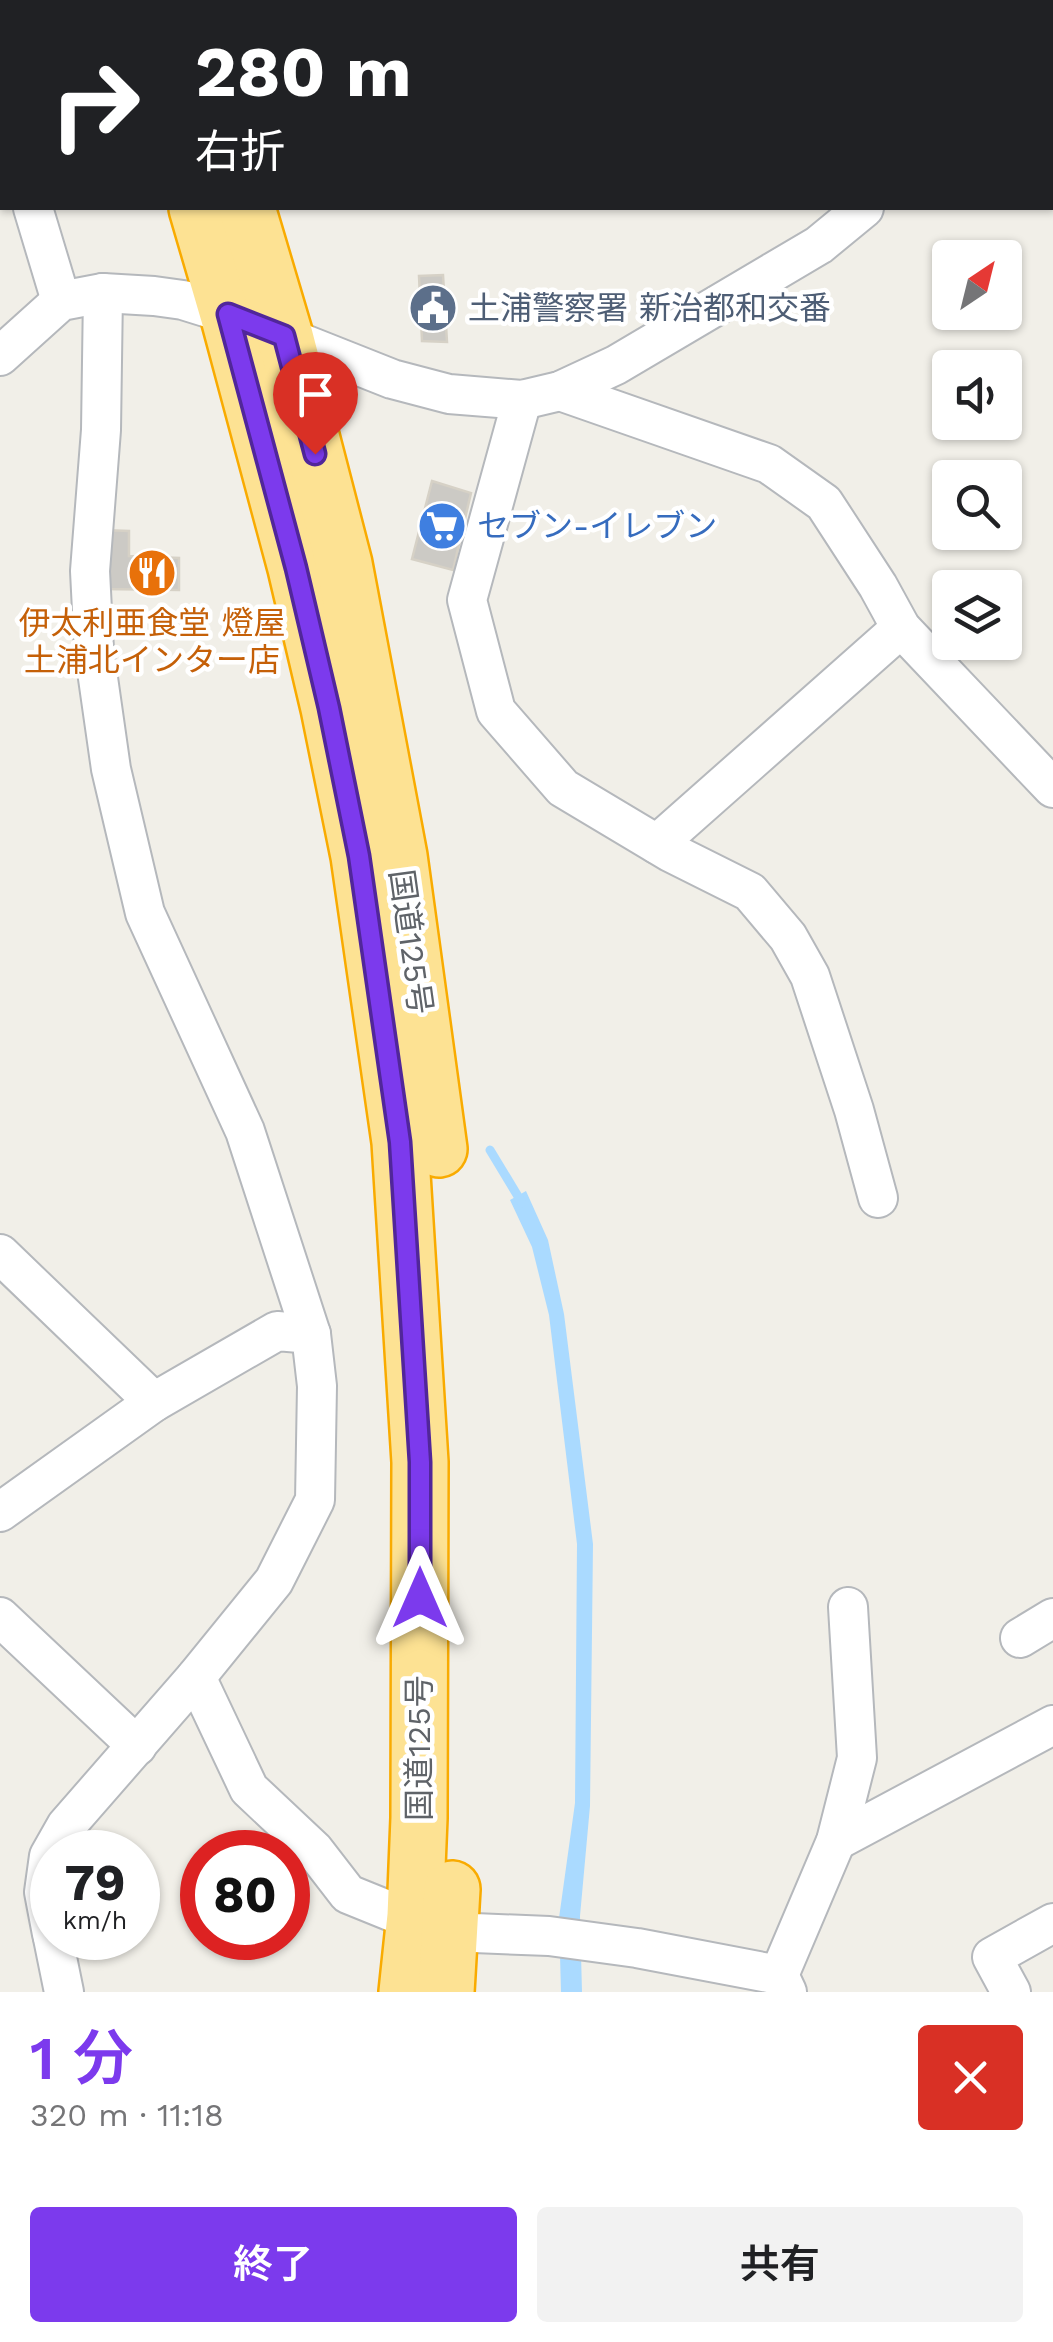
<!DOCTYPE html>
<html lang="ja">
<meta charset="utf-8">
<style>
:root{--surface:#fff;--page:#f2f2f2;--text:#202124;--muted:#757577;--accent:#7c3aed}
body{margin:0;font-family:"Work Sans","Noto Sans JP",sans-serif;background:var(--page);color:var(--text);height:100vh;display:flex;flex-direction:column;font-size:38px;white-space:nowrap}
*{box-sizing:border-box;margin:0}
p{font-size:32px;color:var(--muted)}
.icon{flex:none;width:55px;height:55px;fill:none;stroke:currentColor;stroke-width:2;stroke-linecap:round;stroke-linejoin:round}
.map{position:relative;height:1992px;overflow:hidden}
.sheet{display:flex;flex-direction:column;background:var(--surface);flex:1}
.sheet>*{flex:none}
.guide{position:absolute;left:0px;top:0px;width:1055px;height:210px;box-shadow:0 2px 8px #0004;background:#202124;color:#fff;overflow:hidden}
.needle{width:65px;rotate:35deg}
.buttons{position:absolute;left:932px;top:240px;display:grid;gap:20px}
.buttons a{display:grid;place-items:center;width:90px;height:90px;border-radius:10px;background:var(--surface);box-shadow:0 2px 8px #0004;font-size:50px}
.speed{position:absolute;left:30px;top:1830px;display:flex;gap:20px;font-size:50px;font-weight:700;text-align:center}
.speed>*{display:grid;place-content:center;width:130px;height:130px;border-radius:50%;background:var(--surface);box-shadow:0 2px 8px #0004;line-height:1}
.speed small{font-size:25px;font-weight:400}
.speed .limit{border:15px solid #d22;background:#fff;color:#111}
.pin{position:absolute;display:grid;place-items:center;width:85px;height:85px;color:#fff;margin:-102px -42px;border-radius:50% 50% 50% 0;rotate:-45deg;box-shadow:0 0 10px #0007}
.pin .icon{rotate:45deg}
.me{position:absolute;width:110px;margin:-55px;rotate:0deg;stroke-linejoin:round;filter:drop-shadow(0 0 8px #0008)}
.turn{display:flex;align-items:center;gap:35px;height:210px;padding:0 30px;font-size:45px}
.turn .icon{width:130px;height:130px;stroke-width:2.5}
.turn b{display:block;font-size:70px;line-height:85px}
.round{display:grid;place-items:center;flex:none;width:105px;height:105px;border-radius:10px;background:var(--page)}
.head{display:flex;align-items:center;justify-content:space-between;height:170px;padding:0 30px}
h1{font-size:60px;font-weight:600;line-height:75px;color:var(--accent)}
.cta{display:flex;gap:20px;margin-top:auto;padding:20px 30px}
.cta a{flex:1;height:115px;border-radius:10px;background:var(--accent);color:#fff;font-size:40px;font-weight:600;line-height:115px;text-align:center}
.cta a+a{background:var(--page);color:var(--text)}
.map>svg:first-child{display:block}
</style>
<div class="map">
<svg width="1053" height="1992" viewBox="0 0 1053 1992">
<rect width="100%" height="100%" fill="#f1efe8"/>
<polygon fill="#aadaff" points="526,1191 548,1240 564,1314 593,1544 590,1806 580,1916 582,1992 561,1992 559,1918 575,1803 577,1544 549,1315 532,1247 510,1200"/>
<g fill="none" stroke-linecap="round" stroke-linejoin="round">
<polyline stroke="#aadaff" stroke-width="9" points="490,1150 522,1203"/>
</g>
<g fill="#cccac5" stroke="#d6d1c6" stroke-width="2.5">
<polygon points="443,275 447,342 422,341 419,276"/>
<polygon points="432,481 471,493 453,570 412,559"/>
<polygon points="102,530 129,531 129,556 179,558 179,590 102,589"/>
</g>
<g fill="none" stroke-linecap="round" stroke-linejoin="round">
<g stroke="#b5b8bc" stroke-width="42">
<g id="minor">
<polyline points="788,0 790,2"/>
<polyline points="1052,38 1053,38"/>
<polyline points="0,94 2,103"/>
<polyline points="33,208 61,301"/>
<polyline points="103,293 101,430 90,571 94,650 111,769 145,913 245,1131 311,1334"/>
<polyline points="0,356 61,301 103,293 154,296 183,300 228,314 392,379 449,394 522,400 560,391 616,365 819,245 864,208"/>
<polyline points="560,391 769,464 824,503 878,586 901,628 1053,788"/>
<polyline points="522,400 467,600 496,711 563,788 670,852 750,892 788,937 810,976 854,1110 878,1198"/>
<polyline points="657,844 901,628"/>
<polyline points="0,1254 154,1402"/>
<polyline points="0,1512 154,1402 277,1331 311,1334 317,1386 315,1500 274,1581 196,1677 66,1826 49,1856 44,1892 52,1934"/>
<polyline points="0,1617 137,1746"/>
<polyline points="1020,1638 1053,1618"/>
<polyline points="196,1677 249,1789 314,1850 348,1894 390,1911 474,1933 549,1936 637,1948 779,1975 787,1992"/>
<polyline points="836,1841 1053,1725"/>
<polyline points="53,1938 64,1992"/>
<polyline points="779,1975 836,1841 857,1758 848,1607"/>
<polyline points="1011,1992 992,1957 1053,1923"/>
</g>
</g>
<g stroke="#f9ab00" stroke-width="60">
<g id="highway">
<polyline points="135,0 136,2"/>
<polyline points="184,0 185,2"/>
<polyline points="197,208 228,314 296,568 329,708 359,856 400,1142 420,1462 419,1818 415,1916 407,1992"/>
<polyline points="247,208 285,336 344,564 399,856 439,1149"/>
<polyline points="446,1992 452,1889"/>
</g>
</g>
<use href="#minor" stroke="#fff" stroke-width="38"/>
<use href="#highway" stroke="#fde293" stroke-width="55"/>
</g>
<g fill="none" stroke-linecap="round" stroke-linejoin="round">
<g stroke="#51269a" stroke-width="25">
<polyline id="route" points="315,454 284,336 228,314 296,568 329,708 359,856 400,1142 420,1462 420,1598"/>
</g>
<use href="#route" stroke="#7c3aed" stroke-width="18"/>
</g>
<defs>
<g id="civic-disc" transform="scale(2.5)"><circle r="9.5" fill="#5c6f8a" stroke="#fff"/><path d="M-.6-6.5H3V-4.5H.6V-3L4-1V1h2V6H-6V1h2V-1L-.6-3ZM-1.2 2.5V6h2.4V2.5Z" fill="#fff"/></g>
<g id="supermarket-disc" transform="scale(2.5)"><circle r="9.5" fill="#3f7fe0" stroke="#fff"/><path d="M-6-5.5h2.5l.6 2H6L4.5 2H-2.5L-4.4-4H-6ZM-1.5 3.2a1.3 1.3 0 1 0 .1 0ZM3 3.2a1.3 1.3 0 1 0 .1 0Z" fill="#fff"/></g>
<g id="restaurant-disc" transform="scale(2.5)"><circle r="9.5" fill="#e8710a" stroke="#fff"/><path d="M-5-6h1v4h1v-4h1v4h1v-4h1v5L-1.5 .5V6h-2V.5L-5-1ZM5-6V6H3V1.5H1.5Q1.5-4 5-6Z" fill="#fff"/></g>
</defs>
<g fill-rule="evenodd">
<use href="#civic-disc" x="433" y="308"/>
<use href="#supermarket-disc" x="442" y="526"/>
<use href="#restaurant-disc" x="152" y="573"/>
</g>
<g text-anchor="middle" stroke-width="9" stroke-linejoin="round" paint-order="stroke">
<g font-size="32" fill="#4e5e75" stroke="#fff" text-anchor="start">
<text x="468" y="319">土浦警察署 新治都和交番</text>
</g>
<g font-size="32" fill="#366cbe" stroke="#fff" text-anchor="start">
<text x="477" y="537">セブン-イレブン</text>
</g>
<g font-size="32" fill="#c56008" stroke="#fff">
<text x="152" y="634">伊太利亜食堂 燈屋<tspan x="152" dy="37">土浦北インター店</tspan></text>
</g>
<g font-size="32" fill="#5f6368" stroke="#fff">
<text transform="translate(411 942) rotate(82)" y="11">国道125号</text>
<text transform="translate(419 1748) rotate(-90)" y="11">国道125号</text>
</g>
</g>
</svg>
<div class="buttons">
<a><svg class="needle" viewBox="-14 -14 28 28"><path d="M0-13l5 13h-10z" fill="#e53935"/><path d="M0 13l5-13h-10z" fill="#757577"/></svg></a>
<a><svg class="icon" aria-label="sound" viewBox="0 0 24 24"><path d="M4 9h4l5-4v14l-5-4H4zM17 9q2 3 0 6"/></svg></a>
<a><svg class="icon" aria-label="search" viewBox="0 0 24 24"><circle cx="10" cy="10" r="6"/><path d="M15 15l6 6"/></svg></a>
<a><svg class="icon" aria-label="layers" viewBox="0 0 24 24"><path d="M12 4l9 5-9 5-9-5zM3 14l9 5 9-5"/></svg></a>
</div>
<div class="speed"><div>79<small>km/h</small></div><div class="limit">80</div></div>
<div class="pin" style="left:315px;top:454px;background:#d93025"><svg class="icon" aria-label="arrive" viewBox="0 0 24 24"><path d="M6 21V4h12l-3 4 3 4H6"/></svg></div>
<svg class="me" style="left:420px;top:1598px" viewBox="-20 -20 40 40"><path d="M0-17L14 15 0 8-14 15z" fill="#7c3aed" stroke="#fff" stroke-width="4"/></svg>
<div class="guide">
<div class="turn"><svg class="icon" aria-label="right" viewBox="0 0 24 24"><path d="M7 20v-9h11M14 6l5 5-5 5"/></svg><div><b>280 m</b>右折</div></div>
</div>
</div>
<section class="sheet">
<div class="head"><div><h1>1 分</h1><p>320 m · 11:18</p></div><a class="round" style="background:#d93025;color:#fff"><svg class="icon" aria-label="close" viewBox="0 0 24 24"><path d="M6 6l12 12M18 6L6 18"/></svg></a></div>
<div class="cta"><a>終了</a><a>共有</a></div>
</section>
